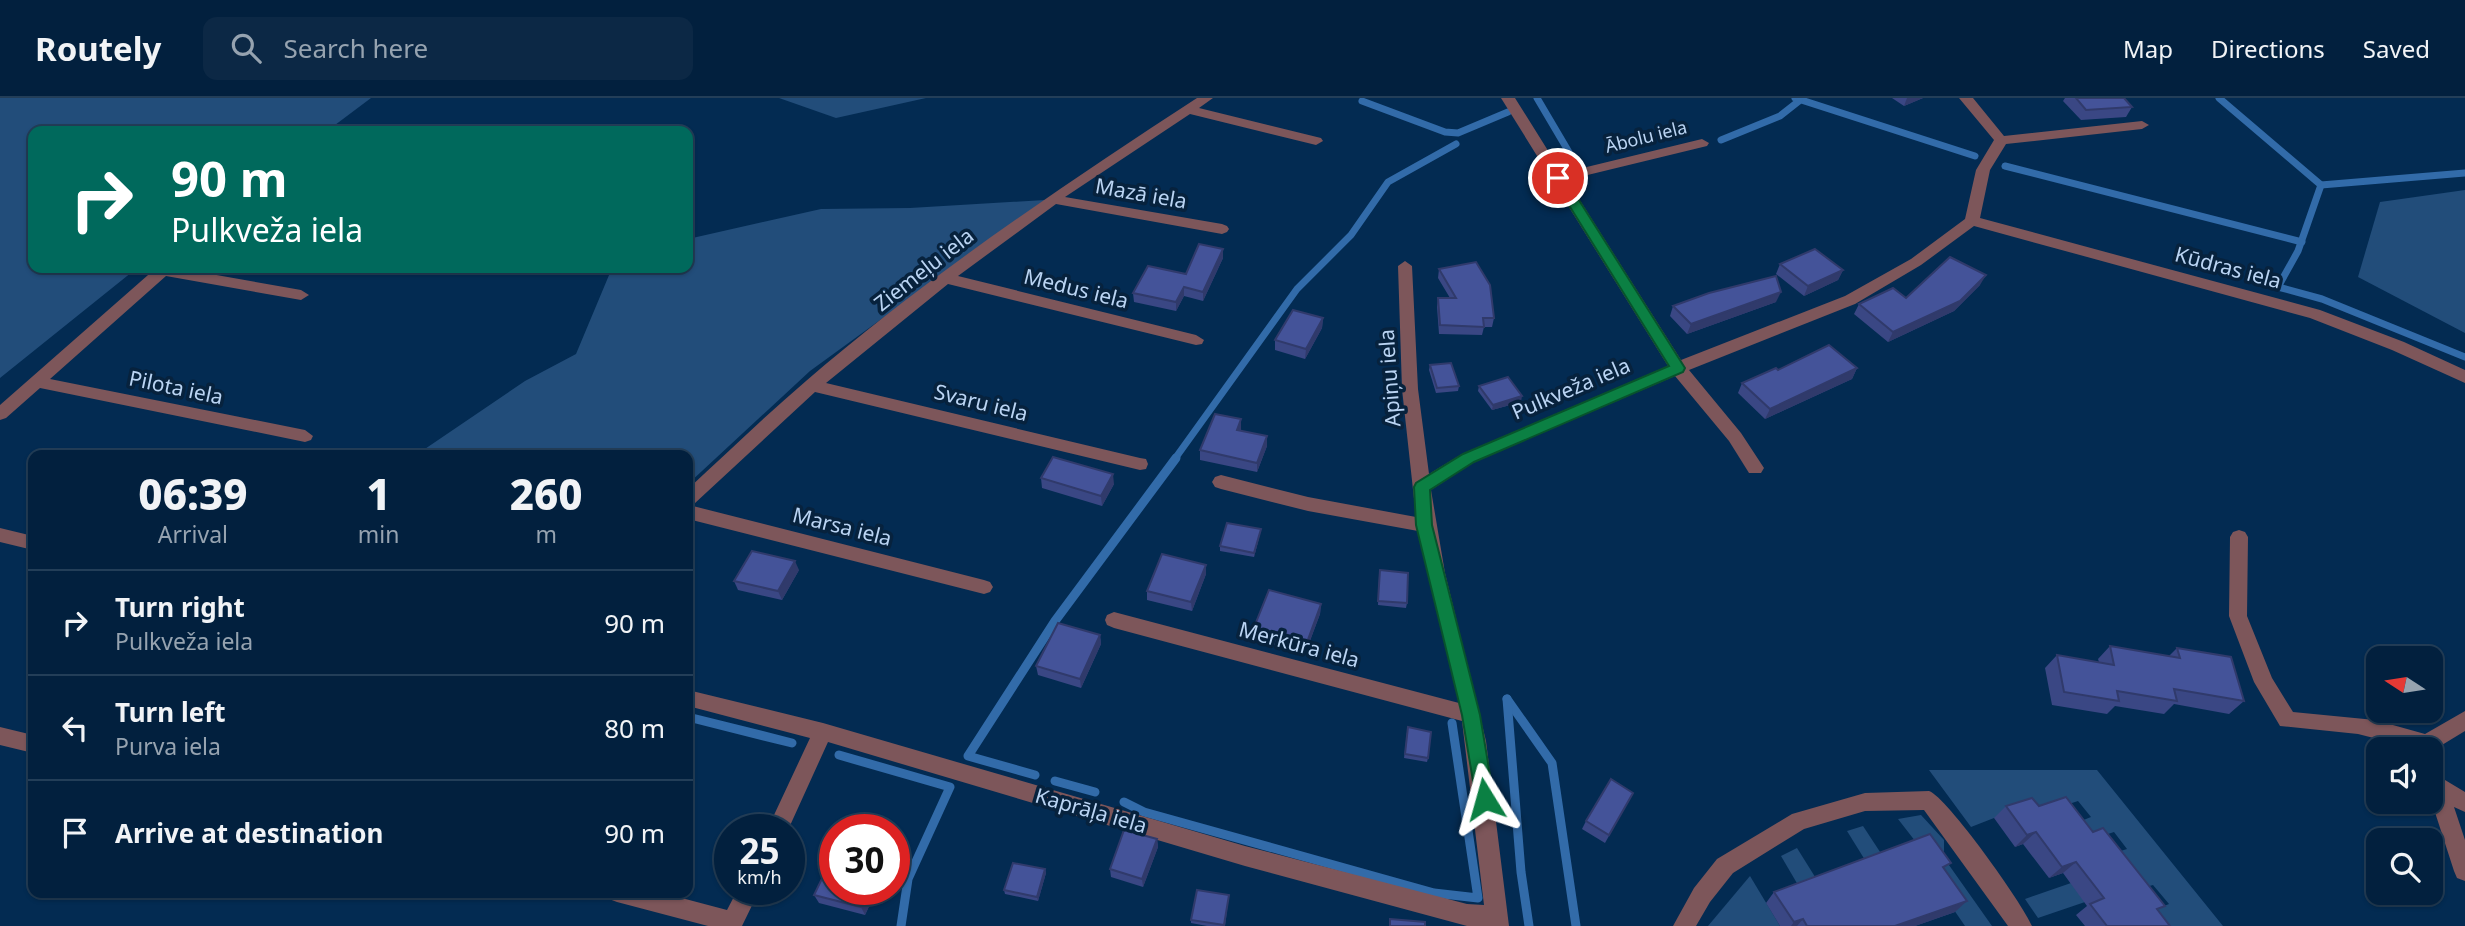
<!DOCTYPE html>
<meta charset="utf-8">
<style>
:root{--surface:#02203e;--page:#0c2845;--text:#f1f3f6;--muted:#96a3b0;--line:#233e58}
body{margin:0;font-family:"Noto Sans",sans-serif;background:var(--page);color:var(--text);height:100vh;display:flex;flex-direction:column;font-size:26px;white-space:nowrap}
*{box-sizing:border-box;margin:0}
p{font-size:23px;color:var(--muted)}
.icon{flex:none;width:38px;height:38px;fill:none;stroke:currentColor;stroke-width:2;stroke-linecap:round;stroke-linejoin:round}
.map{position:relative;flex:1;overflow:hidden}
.details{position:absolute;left:28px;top:352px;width:665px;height:448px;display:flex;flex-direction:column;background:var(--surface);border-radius:14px;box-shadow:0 2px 5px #0004,0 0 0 2px var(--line)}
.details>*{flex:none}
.hud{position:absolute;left:28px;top:28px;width:665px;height:147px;border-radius:14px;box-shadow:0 2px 5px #0004,0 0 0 2px var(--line);background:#00695c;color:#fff;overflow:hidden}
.needle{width:46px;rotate:282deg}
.buttons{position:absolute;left:2366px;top:548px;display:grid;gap:14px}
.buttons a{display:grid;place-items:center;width:77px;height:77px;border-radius:14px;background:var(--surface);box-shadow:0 2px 5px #0004,0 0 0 2px var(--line);font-size:35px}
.speed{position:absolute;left:714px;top:716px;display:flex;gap:14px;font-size:35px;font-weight:700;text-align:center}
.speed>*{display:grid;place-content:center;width:91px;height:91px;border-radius:50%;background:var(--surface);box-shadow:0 2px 5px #0004,0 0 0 2px var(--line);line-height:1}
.speed small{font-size:18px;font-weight:400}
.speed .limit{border:10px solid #d22;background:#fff;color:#111}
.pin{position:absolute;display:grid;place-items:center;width:60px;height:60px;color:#fff;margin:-30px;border:4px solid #fff;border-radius:50%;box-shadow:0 2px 7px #0007}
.me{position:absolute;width:77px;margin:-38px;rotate:352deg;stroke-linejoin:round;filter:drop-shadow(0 0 5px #0008)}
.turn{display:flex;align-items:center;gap:24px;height:147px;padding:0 28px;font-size:32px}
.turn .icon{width:91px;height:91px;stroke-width:2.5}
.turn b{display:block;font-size:49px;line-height:60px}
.eta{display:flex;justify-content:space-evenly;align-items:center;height:119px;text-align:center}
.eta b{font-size:42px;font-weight:800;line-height:49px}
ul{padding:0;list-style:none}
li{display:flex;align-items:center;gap:21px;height:105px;padding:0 28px;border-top:2px solid var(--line)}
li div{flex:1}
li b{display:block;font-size:26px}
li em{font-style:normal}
header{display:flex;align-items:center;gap:42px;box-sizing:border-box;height:98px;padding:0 35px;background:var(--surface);border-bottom:2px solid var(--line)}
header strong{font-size:33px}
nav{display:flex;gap:38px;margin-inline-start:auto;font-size:24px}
.search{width:490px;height:63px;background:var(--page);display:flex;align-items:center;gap:18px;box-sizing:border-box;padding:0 24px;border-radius:14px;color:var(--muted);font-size:26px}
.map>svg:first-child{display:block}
</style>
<header>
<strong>Routely</strong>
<div class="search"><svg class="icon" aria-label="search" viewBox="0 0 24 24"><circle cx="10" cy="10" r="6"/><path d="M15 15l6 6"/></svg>Search here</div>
<nav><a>Map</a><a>Directions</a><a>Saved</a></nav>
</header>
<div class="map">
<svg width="2465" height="828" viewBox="0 0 2465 828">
<rect width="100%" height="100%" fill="#032b52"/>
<g fill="#224d7a">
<polygon points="0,0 371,0 327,33 33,33 33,170 137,170 0,280"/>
<polygon points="779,0 926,0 836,20"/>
<polygon points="2465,92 2465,235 2358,179 2380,104"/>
<polygon points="1045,102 810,273 688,386 688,357 416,357 525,283 576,256 612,170 688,170 688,141 821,111 910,110"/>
<polygon points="1929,672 2097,672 2223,828 2157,828 2146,815 2169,806 2153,787 2139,791 2111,756 2127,751 2114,734 2090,742 2076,725 2091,719 2078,703 2027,720 1994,720 1971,729"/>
<polygon points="1921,717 1944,742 1944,760 1992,828 1965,828 1932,780 1919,748 1898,721"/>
<polygon points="1863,728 1884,760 1865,762 1847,733"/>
<polygon points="1797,750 1817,782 1798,787 1781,758"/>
<polygon points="1750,778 1780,828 1708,828"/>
<polygon points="2071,785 2085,804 2038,820 2025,801"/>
</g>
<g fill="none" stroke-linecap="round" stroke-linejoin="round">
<g stroke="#326ba9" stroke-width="7">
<polyline points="1537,0 1573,61"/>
<polyline points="1795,0 1975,58"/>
<polyline points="2219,0 2321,87 2298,153 2278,189 2322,201 2465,259"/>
<polyline points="1362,3 1445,34 1458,35 1508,14"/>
<polyline points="1721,42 1780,18 1799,3"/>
<polyline points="2005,68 2302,144"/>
<polyline points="2321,87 2465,75"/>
<polyline points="1174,362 1297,191 1351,137 1388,84 1456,46"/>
</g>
<g stroke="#326ba9" stroke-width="9">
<polyline points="1507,601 1552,665 1576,828"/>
<polyline points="1507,601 1521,774 1529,828"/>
<polyline points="688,619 792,645"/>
<polyline points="839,657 950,689 908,781 901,828"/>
<polyline points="1035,677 968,658 1055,523 1176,360"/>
<polyline points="1055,683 1095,694"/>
<polyline points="1124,704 1144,714 1434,795 1478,800 1452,625"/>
</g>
<g fill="#7d565a" fill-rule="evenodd">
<path d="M1197,0H1213L1199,10L1321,40L1323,43L1316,47L1190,16L1065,99L1222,126L1227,128L1229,131L1227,134L1222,136L1056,106L958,178L1196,237L1204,242L1202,246L1196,247L948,186L826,285L1140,360L1146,361L1148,366L1146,371L1140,372L815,294L694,406L689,407L984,482L990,484L993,489L990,494L984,496L688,421V391C727,355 765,318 806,283C928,178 1062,88 1197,0Z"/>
<polygon points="1501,0 1515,0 1562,75 1702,41 1709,45 1707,48 1567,82 1681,262 1845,198 1911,161 1965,121 1976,72 1994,42 1959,0 1973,0 2004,38 2142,23 2149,27 2142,31 2006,46 1990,72 1980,120 2320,212 2404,244 2465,272 2465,285 2392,252 2310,220 1974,128 1921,167 1855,206 1689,272 1741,335 1764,370 1761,375 1749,375 1729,343 1675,278 1474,364 1431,392 1445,475 1486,643 1509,828 1467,828 1245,768 828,644 788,732 767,732 810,640 688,608 688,592 823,625 1245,748 1467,806 1484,807 1462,623 1114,530 1107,527 1105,522 1107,517 1114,514 1459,605 1418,433 1308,413 1221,391 1215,389 1212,384 1215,379 1221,377 1308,399 1416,419 1402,291 1398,168 1405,163 1412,168 1418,291 1429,376 1462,356 1668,268"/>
<polygon points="156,170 177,170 301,192 309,197 301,202 166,178 50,281 305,332 313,338 311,342 305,344 40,290 6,320 0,322 0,307"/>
<polygon points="0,430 33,438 33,452 0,444"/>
<polygon points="2239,432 2245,434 2248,439 2247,518 2272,580 2293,614 2375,622 2425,636 2465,613 2465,633 2437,650 2431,659 2431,651 2417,651 2358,636 2280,628 2254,584 2229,518 2230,439 2233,434"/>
<polygon points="0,629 33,637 33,655 0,647"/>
<polygon points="2431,663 2438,666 2445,682 2465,694 2465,714 2454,709 2465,742 2465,783 2457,780 2454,773 2431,702"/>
<path d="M1929,693C1947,699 2023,806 2032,828H2008L1924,712L1865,713L1804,731L1733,775L1710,804L1696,828H1673L1694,790L1717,761L1792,716L1865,695Z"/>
<polygon points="738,791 760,791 742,828 708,828 617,804 609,801 606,794 659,794 727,812"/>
</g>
</g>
<g fill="#3a4784">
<polygon points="1892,0 1923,0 1904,8"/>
<polygon points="2065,0 2124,0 2132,9 2126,19 2081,22 2063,3"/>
<polygon points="1223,151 1223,160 1203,203 1184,198 1176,213 1134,204 1133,195 1186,176"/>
<polygon points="1780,166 1843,172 1838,182 1804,198 1776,176"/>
<polygon points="1439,171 1494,220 1492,229 1484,229 1482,237 1439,236 1437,209 1438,200 1450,200 1438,180"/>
<polygon points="1980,187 1954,213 1888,244 1854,216 1859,206 1906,200"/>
<polygon points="1776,204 1687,236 1670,218 1673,208"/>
<polygon points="1323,220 1322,230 1305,261 1275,252 1275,242"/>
<polygon points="1430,267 1459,288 1458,293 1436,295 1429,272"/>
<polygon points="1857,270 1852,281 1765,321 1738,295 1742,285"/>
<polygon points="1479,288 1521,304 1492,312 1478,293"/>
<polygon points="1241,321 1241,333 1267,348 1257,374 1200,362 1200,352"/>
<polygon points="1041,380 1114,386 1102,408 1042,390"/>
<polygon points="1260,436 1254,459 1220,453 1220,448"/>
<polygon points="799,472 782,502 738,492 734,483"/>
<polygon points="1206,476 1192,513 1147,502 1147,493"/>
<polygon points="1379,477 1407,505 1406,510 1378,507"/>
<polygon points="1321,506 1320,516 1305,556 1253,541 1253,532"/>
<polygon points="1100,537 1101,546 1081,590 1038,577 1036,568"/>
<polygon points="2110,548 2169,558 2177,550 2244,603 2229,616 2174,606 2164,616 2115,608 2107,616 2052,607 2045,570 2057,557 2099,564 2098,561"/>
<polygon points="1407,634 1428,660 1427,664 1404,660"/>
<polygon points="1633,695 1605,745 1582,731 1586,723"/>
<polygon points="2006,708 2039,708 2093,734 2170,828 2085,828 2076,817 2087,808 2063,775 2049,780 2023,746 2015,749 1994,720"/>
<polygon points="1157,741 1158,749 1143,789 1111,779 1110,771"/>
<polygon points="1045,771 1046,775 1038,803 1005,796 1004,792"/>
<polygon points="1945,772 1955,814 1915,828 1780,828 1766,805 1774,794"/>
<polygon points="877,791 865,817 819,805 814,797"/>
<polygon points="1229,797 1225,828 1207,828 1191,825 1191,822"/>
</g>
<g fill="#303a6b">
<polygon points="1907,0 1923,0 1904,8"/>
<polygon points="1223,151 1223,160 1203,203 1203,194"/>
<polygon points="1843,172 1838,182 1804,198 1808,188"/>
<polygon points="1986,177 1980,187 1954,213 1888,244 1893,234"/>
<polygon points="1184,189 1184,198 1176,213 1176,204"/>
<polygon points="1781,194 1776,204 1687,236 1691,226"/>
<polygon points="1323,220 1322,230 1305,261 1306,251"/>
<polygon points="1857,270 1852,281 1765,321 1770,311"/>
<polygon points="1522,298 1521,304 1492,312 1493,307"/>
<polygon points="1241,321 1241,331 1237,342 1237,332"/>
<polygon points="1267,338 1267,348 1257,374 1257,365"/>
<polygon points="1113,376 1114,386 1102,408 1101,398"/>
<polygon points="1261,431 1260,436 1254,459 1254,455"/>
<polygon points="795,463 799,472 782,502 778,493"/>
<polygon points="1206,467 1206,476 1192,513 1191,504"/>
<polygon points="1321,506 1320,516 1305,556 1306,547"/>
<polygon points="1100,537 1101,546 1081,590 1080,581"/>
<polygon points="2036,734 2023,746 2015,749 2027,737"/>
<polygon points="1157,741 1158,749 1143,789 1142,781"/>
<polygon points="2076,764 2063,775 2049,780 2062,769"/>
<polygon points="1045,771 1046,775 1038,803 1037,799"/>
<polygon points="869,791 877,791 865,817 861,809"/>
<polygon points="1967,803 1955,814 1915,828 1895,828"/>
<polygon points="1803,821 1797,828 1791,828 1794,824"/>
</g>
<g fill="#445399" stroke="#303a6b" stroke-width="2">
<polygon points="2076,0 2124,0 2132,9 2086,12"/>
<polygon points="1199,146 1223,151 1203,194 1184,189 1176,204 1133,195 1148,168 1186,176"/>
<polygon points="1815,151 1843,172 1808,188 1780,166"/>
<polygon points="1950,159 1986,177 1960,203 1893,234 1859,206 1893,190 1906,200"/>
<polygon points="1476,164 1490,187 1494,220 1483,220 1484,229 1440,227 1438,200 1456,200 1439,171"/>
<polygon points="1776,178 1781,194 1691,226 1673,208 1709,195"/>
<polygon points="1293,212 1323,220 1306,251 1275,242"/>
<polygon points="1829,247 1857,270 1770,311 1742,285 1776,270 1778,272"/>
<polygon points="1451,265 1459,288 1437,290 1430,267"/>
<polygon points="1508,279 1522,298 1493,307 1479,288"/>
<polygon points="1215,316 1241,321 1237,332 1267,338 1257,365 1200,352"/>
<polygon points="1053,359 1113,376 1101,398 1041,380"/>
<polygon points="1227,425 1261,431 1254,455 1220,448"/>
<polygon points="752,453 795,463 778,493 734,483"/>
<polygon points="1162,456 1206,467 1191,504 1147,493"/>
<polygon points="1380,472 1408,475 1407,505 1378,503"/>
<polygon points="1269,492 1321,506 1306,547 1253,532"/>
<polygon points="1058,525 1100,537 1080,581 1036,568"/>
<polygon points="2110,548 2180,560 2177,550 2231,559 2244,603 2174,591 2177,603 2117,593 2119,603 2064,594 2057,557 2114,567"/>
<polygon points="1408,629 1431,634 1428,660 1405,656"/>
<polygon points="1611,681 1633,695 1609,737 1586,723"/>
<polygon points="2066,699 2093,734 2103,730 2165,808 2157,811 2170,828 2107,828 2090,806 2104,800 2076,764 2062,769 2036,734 2027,737 2006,708 2032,700 2039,708"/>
<polygon points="1124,732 1157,741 1142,781 1110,771"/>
<polygon points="1930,736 1951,765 1943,769 1967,803 1895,828 1807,828 1803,821 1794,824 1774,794"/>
<polygon points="832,760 835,760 835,791 869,791 861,809 814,797"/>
<polygon points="1013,765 1045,771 1037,799 1004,792"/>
<polygon points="1197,792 1229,797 1224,827 1191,822"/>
<polygon points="1390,821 1425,824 1425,828 1390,828"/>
</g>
<polygon fill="#0b8043" stroke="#07532c" stroke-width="2" points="1558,76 1565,80 1685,270 1683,274 1474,364 1430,392 1432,427 1480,617 1494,701 1491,707 1485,709 1478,707 1476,701 1462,617 1416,427 1414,389 1416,385 1463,356 1669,268 1552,80"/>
<g text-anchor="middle" stroke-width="7" stroke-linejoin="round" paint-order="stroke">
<g font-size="18" fill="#bad4f3" stroke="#07223d">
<text transform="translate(1646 39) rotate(-14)" y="6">Ābolu iela</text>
</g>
<g font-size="21" fill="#bad4f3" stroke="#07223d">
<text transform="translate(1141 96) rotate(10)" y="7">Mazā iela</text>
<text transform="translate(2228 170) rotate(15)" y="7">Kūdras iela</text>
<text transform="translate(924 172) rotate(-38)" y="7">Ziemeļu iela</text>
<text transform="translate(1076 191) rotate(14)" y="7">Medus iela</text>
<text transform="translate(1390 280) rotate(-94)" y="7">Apiņu iela</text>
<text transform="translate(176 290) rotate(12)" y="7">Pilota iela</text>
<text transform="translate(1571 291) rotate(-23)" y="7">Pulkveža iela</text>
<text transform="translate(981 305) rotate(14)" y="7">Svaru iela</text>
<text transform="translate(842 429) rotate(14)" y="7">Marsa iela</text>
<text transform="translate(1299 547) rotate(15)" y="7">Merkūra iela</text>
<text transform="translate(1091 713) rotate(16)" y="7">Kaprāļa iela</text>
</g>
</g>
</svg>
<div class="buttons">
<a><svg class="needle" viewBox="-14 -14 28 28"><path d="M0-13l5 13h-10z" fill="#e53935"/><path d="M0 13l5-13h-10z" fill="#96a3b0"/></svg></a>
<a><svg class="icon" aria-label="sound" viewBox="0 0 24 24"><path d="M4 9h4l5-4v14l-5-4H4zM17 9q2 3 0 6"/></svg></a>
<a><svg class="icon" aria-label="search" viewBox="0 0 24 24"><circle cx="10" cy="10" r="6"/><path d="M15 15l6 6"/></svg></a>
</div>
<div class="speed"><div>25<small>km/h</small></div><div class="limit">30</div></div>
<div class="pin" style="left:1558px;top:80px;background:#d93025"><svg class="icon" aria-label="arrive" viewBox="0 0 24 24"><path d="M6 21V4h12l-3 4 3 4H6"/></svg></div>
<svg class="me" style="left:1485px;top:701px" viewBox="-20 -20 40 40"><path d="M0-17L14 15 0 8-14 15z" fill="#0b8043" stroke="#fff" stroke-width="4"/></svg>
<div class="hud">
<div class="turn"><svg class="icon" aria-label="right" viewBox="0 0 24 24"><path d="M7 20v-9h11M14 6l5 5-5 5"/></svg><div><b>90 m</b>Pulkveža iela</div></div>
</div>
<section class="details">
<div class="eta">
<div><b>06:39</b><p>Arrival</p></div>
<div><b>1</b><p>min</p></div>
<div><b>260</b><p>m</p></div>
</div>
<ul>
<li><svg class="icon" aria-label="right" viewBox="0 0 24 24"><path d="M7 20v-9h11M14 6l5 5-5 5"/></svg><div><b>Turn right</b><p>Pulkveža iela</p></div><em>90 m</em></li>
<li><svg class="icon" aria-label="left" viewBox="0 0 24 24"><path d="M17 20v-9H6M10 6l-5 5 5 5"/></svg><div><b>Turn left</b><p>Purva iela</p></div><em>80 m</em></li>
<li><svg class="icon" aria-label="arrive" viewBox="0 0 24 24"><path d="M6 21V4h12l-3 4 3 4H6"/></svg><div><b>Arrive at destination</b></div><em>90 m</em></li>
</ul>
</section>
</div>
